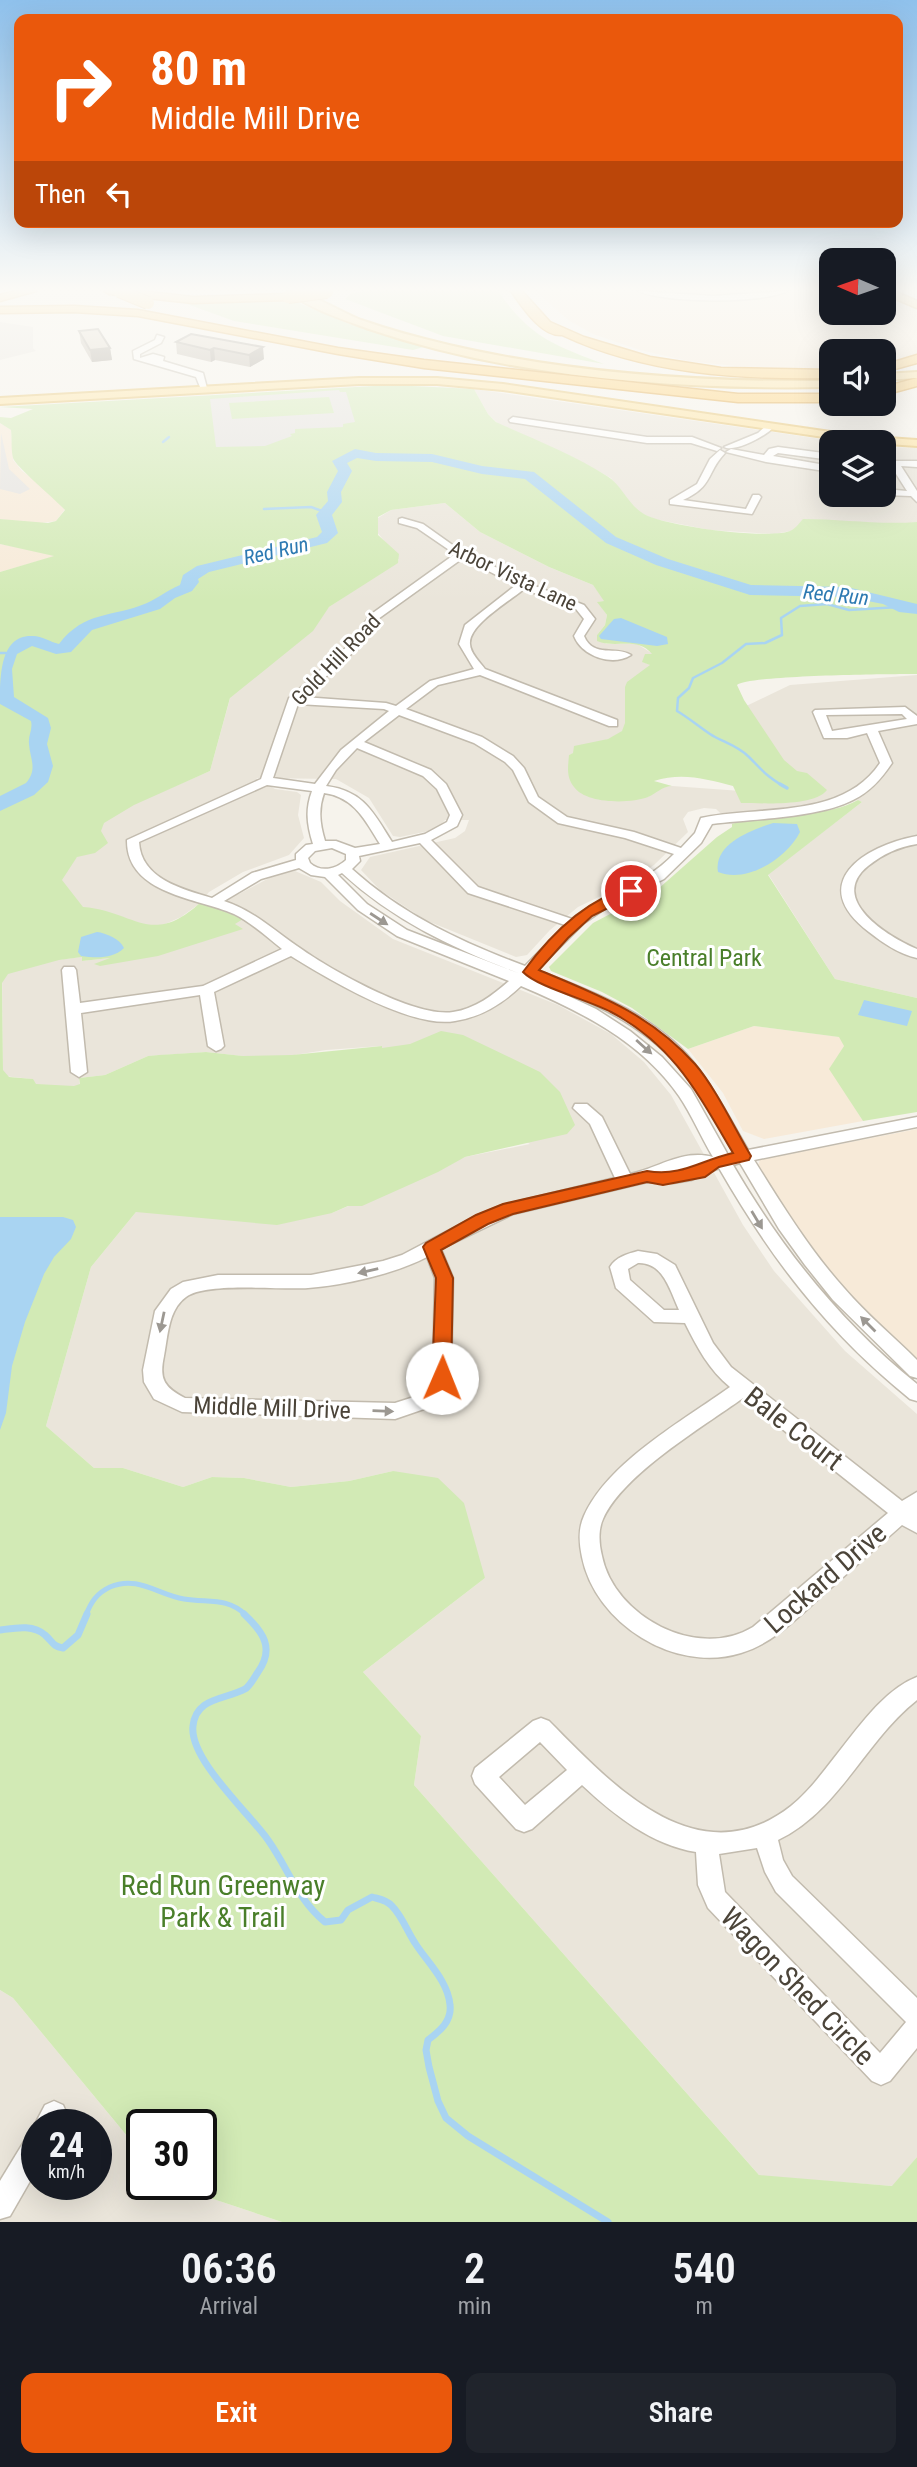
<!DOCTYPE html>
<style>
:root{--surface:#171b24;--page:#20242c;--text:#f1f3f6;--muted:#9ea1a6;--accent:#ea580c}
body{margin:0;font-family:"Roboto Condensed",sans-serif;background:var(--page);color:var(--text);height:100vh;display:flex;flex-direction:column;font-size:26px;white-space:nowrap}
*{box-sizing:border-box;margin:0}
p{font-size:23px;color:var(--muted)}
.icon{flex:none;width:38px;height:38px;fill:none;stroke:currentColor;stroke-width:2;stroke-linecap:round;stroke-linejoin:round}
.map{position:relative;height:2222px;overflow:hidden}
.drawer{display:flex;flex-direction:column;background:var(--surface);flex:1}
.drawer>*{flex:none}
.hud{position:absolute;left:14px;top:14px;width:889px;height:214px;border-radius:14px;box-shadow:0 7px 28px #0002;background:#ea580c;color:#fff;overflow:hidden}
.needle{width:46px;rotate:272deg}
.controls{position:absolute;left:819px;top:248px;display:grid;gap:14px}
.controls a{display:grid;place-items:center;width:77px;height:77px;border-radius:14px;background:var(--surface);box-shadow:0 7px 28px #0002;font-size:35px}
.speed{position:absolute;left:21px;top:2109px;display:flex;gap:14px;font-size:35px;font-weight:700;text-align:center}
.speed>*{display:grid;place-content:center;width:91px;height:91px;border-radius:50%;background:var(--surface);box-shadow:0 7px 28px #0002;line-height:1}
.speed small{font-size:18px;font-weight:400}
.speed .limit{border:4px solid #111;border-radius:10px;background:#fff;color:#111}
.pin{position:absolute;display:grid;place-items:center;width:60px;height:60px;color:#fff;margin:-30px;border:4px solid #fff;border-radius:50%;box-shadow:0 2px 7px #0007}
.me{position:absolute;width:77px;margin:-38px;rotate:1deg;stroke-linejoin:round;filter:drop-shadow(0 0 5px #0008)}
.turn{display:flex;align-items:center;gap:24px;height:147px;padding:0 21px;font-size:32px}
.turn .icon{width:91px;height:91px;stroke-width:2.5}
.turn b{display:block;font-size:49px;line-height:60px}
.then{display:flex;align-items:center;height:66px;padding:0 21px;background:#0003;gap:14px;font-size:26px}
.eta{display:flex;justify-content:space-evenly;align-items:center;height:119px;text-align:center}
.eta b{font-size:42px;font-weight:600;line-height:49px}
.cta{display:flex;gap:14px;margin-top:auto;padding:14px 21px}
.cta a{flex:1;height:80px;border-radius:14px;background:var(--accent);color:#fff;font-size:28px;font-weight:600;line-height:80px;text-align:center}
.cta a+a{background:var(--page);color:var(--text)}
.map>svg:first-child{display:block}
</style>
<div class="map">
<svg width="917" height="2222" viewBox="0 0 917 2222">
<rect width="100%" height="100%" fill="#f6f3ec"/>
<g fill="#eae5da" fill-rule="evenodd">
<polygon points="474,389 848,443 831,443 831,495 884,495 884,447 917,448 917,526 791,531 774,534 710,530 654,519 635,510 611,478 572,457 502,427 488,414"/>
<polygon points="445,503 480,532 549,567 593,585 605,601 598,602 607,615 605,625 597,635 606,644 637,644 653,654 646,654 643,662 651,665 633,692 629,727 613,737 569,755 648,797 661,787 672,786 741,791 740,709 790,685 917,675 917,998 835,979 768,874 862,802 858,800 819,813 751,819 732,824 716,809 704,808 688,812 683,819 688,832 654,865 624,885 578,907 550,930 527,955 516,957 425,920 380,890 361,870 370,857 455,838 465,831 469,820 445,820 438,828 429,831 400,837 393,836 369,798 336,779 256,778 275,789 297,792 301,795 298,815 304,838 289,855 243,872 209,892 202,901 212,902 239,894 275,875 295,871 321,882 340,901 393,939 558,1005 611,1034 644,1062 671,1095 743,1225 774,1271 845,1351 917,1414 917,2157 893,2186 760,2176 414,1785 421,1736 363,1672 485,1578 393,1471 349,1481 291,1487 244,1478 212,1477 183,1487 123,1468 94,1468 46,1426 91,1267 136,1212 332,1213 465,1157 530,1144 381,1054 381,1046 326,1050 269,1059 206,1052 148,1056 105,1075 79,1078 80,1086 53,1089 38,1088 32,1079 3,1076 2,966 82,957 82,961 172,951 199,904 181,917 154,929 84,920 61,879 106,816 210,771 231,695 312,630 321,614 329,607 399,560 370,523 391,510"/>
<path d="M0,1990L13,1998L142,2154V2184H168L282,2222H0ZM37,2124H96V2184H37Z"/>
</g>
<g fill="#f7ead8">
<polygon points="536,291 831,291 831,313 884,313 884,293 917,310 917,354 884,365 884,352 831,352 831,371 745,367 688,361 640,350 593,334 568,320"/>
<polygon points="0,423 11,430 13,460 22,471 40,484 65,509 56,521 34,524 0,519"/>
<polygon points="0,544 32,550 56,556 0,572"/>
<polygon points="754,1026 840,1037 844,1046 830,1069 863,1121 764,1139 743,1131 723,1093 688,1049"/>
<polygon points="917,1129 917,1359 853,1299 813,1252 759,1172 758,1165 760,1160"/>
</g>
<polygon fill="#e6e2dd" points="0,322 33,327 33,348 36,351 0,360"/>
<g fill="#d2eab5">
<path d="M363,291H498C530,337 553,345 604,364L443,336L345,299L350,294Z"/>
<polygon points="294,301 349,324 427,346 413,350 234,321 187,304"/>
<path d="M392,385L474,389L488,414L496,422C533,439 573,454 607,476C622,485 628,505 644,514C664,526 773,541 792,530C796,528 800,522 803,519C841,519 879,525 917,522V674C892,674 749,675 737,685L744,700L784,760L797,771L807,773L827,790C814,807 762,803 741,803L733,786C706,779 682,772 654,781L672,786C661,787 657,793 648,797C630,804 586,804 574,787C566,777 568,767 569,755L573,753L574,746L608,739L622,731L625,723V687L627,682L650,665L642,662L645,654H652C637,636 616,649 597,641V635L605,625L607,615L597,602L604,601L593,585L549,567L480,532L445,503L391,510L378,517V535L399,554L398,563L329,607L313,631L230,698L210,771L134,805L104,823L101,831L108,843L95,853L77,857L62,880L83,907C135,911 151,948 201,902L243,919L235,924L243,929L158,956L100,966L94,964L110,958L82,961V957L59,960L8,974L2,983L3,1070L9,1077L33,1079L36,1084L74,1086L80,1084L79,1078L105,1075L148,1056L159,1055L206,1052L243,1056L292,1055L382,1046V1048L410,1044L441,1031L463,1035L540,1072L560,1092L575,1125L567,1134L465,1157L438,1172L362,1206H348L332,1213L277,1225L136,1212L91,1267L46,1426L94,1468H123L183,1487L212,1477L244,1478L291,1487L349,1481L393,1471L438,1478L464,1503L485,1578L363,1672L421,1736L414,1785L759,2175L892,2186L917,2157V2222H282L168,2184H201V2124H142V2154L13,1998L0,1990V572L54,556L0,544V519L48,523L56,521L65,510C56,500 15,466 13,458C11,450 12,439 11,430L0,423V417L11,418L33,409L0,407Z"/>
<path d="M858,800L862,802L768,875L835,979L917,998V1112L863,1121L829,1069L844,1046L839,1037L754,1026L688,1049L632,1008L602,992L551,971L549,967L593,923L658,889L717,837L732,827V824C773,809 819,821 858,800Z"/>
</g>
<g fill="#e5e3e0" fill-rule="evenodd">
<path d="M339,390L340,392H346L355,422L343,424V427L295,429V433L290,434L292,436L265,446L216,447L210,399ZM329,397L334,413L232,419L229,403Z"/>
<polygon points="1,433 9,469 30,489 20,494 0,489"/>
</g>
<g fill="#a9d4f2">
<polygon points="621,618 667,637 668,644 657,646 601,639 599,636 614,619"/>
<path d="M773,823L797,824L800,832C787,858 747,884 718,872C713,844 752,830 773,823Z"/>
<path d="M97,932C106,933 120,939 124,948C113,959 96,958 81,956L78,952L81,937Z"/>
<polygon points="864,1000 912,1011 907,1026 858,1015"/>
<polygon points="0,1217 63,1217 73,1220 76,1227 71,1239 54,1257 44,1274 25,1322 12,1366 6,1413 0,1430"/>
</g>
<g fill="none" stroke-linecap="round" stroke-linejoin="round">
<g stroke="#a9d4f2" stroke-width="2.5">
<polyline points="163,442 169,437"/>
<polyline points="264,509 311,507 325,512"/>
<polyline points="0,653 6,653"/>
<polyline points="0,698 6,697"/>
<path d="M783,786C765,775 762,770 749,757C737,745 722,742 710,734C698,726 689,718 677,711L678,698L689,688L693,678L722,663L746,644L765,643L782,635L781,618L800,606L827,604L849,610L899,607"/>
</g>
<polyline stroke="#a9d4f2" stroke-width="3.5" points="780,784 787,788"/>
<path stroke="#a9d4f2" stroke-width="5" d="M86,1615C91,1602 97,1593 110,1587C138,1575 158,1595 184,1599C209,1603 227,1597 246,1615"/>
<g stroke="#a9d4f2" stroke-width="7">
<path d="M244,1614C263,1632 275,1648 258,1672C254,1678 250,1686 245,1689C225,1700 196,1697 193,1726C189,1759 249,1813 268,1840C288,1868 297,1899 325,1922L341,1920L348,1910L372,1897C379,1899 387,1900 392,1906C402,1916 407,1931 415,1943C427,1962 448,1981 450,2005C452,2021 440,2031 428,2040L426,2050L429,2067L438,2101L446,2118L468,2136L608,2222"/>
<path d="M0,1630C15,1628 33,1624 45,1635C53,1642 52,1646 63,1648L78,1635L87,1614"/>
</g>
<path fill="#a9d4f2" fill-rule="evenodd" d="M355,449L376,453L432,454L482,466L534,472L616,537L668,559L751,585L847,587L917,604V614L899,612L883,604L847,597L750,595L656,565L606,543L525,479L482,474L432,462L376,461L357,458L347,463L352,471L341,492L342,502L332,515L338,533L327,543L209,572L198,579L199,582L192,591L175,598L160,609L92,630L71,652L56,654L32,646L17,654L12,669L14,697L48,718L51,728L47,744L53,766L48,782L34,795L0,811V796L26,783C38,769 30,759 29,744C28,735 33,730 31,721L0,704C0,676 0,634 33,636C42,636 50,642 59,644C85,610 112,618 147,603C158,598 168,590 180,585L183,575L197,566L317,537L322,532L316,515L328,501L327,492L338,471L332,461Z"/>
<g stroke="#c2bbae" stroke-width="3">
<g id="minor">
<path d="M638,291L713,296L788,291C762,304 664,303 638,291Z"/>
<polygon points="157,335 164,337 161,343 140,354 140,358 153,354 164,357 163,361 203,373 208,392 202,392 196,377 134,359 133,351 155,340"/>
<polygon points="513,417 647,437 692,437 721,448 717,451 691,443 647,443 510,422 509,420"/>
<path d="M768,424L775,426C766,436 735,453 724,447L758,433Z"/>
<polygon points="778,447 831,454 831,460 778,453 773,456 831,466 831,472 766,462 726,452 731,449 764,455 769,449"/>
<path d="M720,450L725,453C706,473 714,486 683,500L746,509L753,495H759L761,497L752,514L670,504V500L697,484L710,459Z"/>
<polygon points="885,461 917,461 917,467 901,466 917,491 917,502 911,496 884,495 884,489 907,491 891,466 885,465"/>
<path d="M402,518L423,524L454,546L527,583L584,605L595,619L584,636C594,659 616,645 631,655C612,667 582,656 574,636L584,619L576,609L524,589C510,601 468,625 470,644C470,653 480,662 485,669L617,720V726H609L480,675L438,685L406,709L482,737L513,756L524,768L538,797L567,817L634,832L681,848L695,833L701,818C760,805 842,820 880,763L867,733L847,738H824L813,712L815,710L905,707L917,716V724L878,731L892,763C882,778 870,792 853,800C819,818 751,819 712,824L701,843L664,879L603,910L584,923L537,970C594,992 659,1016 697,1067C717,1093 732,1123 748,1150L917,1117V1127L754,1160C782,1205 809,1249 844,1288C866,1314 893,1336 917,1360V1378L910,1376L833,1300L805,1265L779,1229L740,1163L733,1165C782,1249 841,1323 917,1384V1401L910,1399C827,1332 772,1260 719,1168L691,1180L673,1183L647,1182L513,1214L441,1249L453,1278L451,1378L441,1397L430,1407L395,1419L182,1412L154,1399L144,1382L143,1370L155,1311L171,1289L183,1282L218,1275H311L383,1261L402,1255L476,1216L503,1205L615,1178L590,1124L573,1108L575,1104H587L602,1117L630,1174C659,1168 682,1149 713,1157C701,1137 692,1115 679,1096C641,1041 580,1011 521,986C502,1004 481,1017 455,1021C411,1029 328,979 291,956L214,992L224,1046L221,1049L216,1051L208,1046L200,995L81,1013L87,1072L79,1077L71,1072L62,970L64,967H74L76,970L80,1003L203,986L282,949C267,937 252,923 234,914C197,898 126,894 127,840L261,779L289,698L350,644L370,615L455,554L417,528L399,523V519ZM463,558L516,585L465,625L459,644L474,669L430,681L396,706L386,703L303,697L358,648L378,619ZM298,704L384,709L389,711L341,750L315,784L273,778ZM902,714L907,719L832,731L826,715ZM399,715L474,743L505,762L513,770L529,802L558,823L625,838L674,854C642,887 606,892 572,919L478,887L431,840L457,826L462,815L446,784L431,770L364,742ZM357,748L423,776L437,789L450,815L447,822L425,834L392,842C373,812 364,791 326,786L336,770ZM267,785L312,791C305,810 307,825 313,844L306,845L296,854V860L252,873L212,898C182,889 141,879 139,842ZM324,793C354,797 365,820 380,844L355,848L336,841H325C320,824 318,810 324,793ZM420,843L468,893L565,925L525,966C461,942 403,915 352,869L360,861L359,856ZM332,848L346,854V860C336,869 321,873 310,863L308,858L315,851ZM299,868L311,875L325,877L358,910L397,936L509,981C493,995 475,1009 453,1012C415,1018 329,969 297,946C272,929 254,911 224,901L261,879ZM342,873C394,921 453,948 518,973L407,930L367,904L338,875ZM530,978C589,1000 641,1022 684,1071C703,1093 719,1128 734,1153L728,1155L691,1089L662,1057L630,1031L596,1009ZM427,1257L435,1278L433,1378L417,1396L395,1403L185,1398C164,1387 159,1379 164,1356C168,1336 168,1310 186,1297C207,1282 279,1290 308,1288C345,1285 394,1274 427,1257Z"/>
<path d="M917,836V844C898,847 883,854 868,866C827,899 888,937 917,949V958C899,954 883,943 869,932C806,884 863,846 917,836Z"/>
<path d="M638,1251L657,1254L675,1265L713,1343L731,1367L902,1501L917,1492V1533L902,1525C876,1548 849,1572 823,1595C798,1617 774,1643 741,1653C675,1674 595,1623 582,1557C579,1543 578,1529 584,1516C608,1462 684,1420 730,1387C709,1370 697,1347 685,1323L654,1322L616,1288L610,1267C616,1257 627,1254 638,1251ZM638,1263C663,1262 670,1290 679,1310H664L630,1280L628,1269ZM743,1398L888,1513L753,1627C697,1661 614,1616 602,1556C599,1544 598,1530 603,1519C623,1474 703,1427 743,1398Z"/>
<path d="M917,1677V1700C865,1741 839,1811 778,1840L783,1860L792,1876L917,1998V2048L890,2081L881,2085L872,2081L708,1908L698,1885L696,1852C652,1845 614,1815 582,1785L532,1829L524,1832L516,1829L475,1784L472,1776L475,1768L533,1721L541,1718L549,1721C611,1784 698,1879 791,1806C808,1792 821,1775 834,1758C856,1731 883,1690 917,1677ZM540,1742L567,1770L525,1805L499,1777ZM757,1848L765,1872L776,1892L906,2022L880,2053L725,1892L719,1854Z"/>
<polygon points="54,2101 63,2105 67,2114 62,2124 37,2124 37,2128 35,2124 45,2105"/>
<polygon points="37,2131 37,2169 10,2216 0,2219 0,2181 28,2135"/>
</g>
</g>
<g stroke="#e6c16a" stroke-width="4">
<g id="major">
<path d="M288,291C309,291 340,312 361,320C390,330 419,338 449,345C574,374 703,382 831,381V387C681,390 512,378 369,329C342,319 309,309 288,291Z"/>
<polygon points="917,372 917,378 884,380 884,374"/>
<polygon points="359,378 437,378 503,384 858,436 917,440 917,446 858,442 503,390 437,384 359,384 0,404 0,398"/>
</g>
</g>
<g stroke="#e0a43c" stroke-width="3">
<g id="highway">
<polygon points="16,291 36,291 0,301 0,295"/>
<polygon points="104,291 140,291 193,297 288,294 293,297 288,300 193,303 109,294"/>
<path d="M511,291H522L550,322L584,337L650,357L721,368L831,370V378C740,380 645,374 562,335C541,337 522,306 511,291Z"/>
<polygon points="884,291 894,291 917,301 917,308 884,294"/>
<polygon points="74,306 138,310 338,348 424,360 738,394 831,394 831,402 738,402 424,368 338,354 138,316 74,312 0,313 0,307"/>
<polygon points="917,355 917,363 884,372 884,365"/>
<polygon points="917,378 917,386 884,395 884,387"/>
</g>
</g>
<use href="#minor" fill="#fff" fill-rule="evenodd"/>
<use href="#major" fill="#ffe39c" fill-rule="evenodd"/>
<use href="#highway" fill="#ffcf6e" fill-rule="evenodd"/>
<g stroke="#e0a43c" stroke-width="14" stroke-linecap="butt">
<g id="highway-bridge">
<polyline points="119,291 148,303"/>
<polyline points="288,297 327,292"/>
</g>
</g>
<use href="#highway-bridge" stroke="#ffcf6e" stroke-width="12"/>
</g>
<g fill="#bab2a6">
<polygon points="79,331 110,348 112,360 92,362 81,343"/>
<polygon points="191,334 264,359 250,367 215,360 211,362 177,354 176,342"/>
</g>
<g fill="#979187">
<polygon points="263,347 264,359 250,367 249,355"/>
<polygon points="110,348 112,360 92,362 90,350"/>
<polygon points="214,348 215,360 211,362 210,350"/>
</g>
<g fill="#d8cfc1" stroke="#979187" stroke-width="2">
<polygon points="98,329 110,348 90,350 79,331"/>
<polygon points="191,334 263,347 249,355 214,348 210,350 176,342"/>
</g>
<defs><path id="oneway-solid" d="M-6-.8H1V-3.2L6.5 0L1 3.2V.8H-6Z" transform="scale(1.75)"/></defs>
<g fill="#9c9892">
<use href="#oneway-solid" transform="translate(379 919) rotate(33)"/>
<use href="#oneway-solid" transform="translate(644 1047) rotate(42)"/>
<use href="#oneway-solid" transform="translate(757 1220) rotate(59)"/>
<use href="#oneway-solid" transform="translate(368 1271) rotate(167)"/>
<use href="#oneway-solid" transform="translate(162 1322) rotate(102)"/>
<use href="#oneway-solid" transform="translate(868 1324) rotate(-135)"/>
<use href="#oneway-solid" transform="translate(383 1411) rotate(2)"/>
</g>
<linearGradient id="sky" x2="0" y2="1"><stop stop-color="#8fc1ec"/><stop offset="0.48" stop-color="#fbfaf6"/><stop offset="1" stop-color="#fbfaf6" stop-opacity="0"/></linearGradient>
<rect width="917" height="602" fill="url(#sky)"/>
<path fill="#ea580c" stroke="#983908" stroke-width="2" d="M631,887L636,888V894L592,916L568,938L539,970C599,995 650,1014 695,1064C715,1087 735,1129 751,1156L749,1160L719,1167L705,1177L663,1185L647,1182L513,1214L488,1224L441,1250L453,1278L451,1378L448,1384L442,1386L435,1384L432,1378L436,1278L423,1247L426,1243L476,1215L503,1204L647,1171C682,1177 701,1160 733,1153C698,1094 674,1045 611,1012C589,1000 537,987 523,972C550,935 586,899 631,887Z"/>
<g text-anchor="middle" stroke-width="6" stroke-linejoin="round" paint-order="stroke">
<g font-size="21" font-style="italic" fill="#2e7ab2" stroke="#fff">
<text transform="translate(276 551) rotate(-13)" y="7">Red Run</text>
<text transform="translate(836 595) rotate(6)" y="7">Red Run</text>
</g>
<g font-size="21" fill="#4b4439" stroke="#fff">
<text transform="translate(513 576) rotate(25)" y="7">Arbor Vista Lane</text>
<text transform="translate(336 660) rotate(-46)" y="7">Gold Hill Road</text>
</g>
<g font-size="24" fill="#4a7f2a" stroke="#fff">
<text x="704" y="966">Central Park</text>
</g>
<g font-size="24" fill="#4b4439" stroke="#fff">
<text transform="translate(272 1408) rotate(2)" y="8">Middle Mill Drive</text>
</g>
<g font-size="28" fill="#4b4439" stroke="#fff">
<text transform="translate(794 1428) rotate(38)" y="10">Bale Court</text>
<text transform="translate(825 1578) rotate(-41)" y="10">Lockard Drive</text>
<text transform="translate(798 1986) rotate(46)" y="10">Wagon Shed Circle</text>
</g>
<g font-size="28" fill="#4a7f2a" stroke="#fff">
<text x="223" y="1895">Red Run Greenway<tspan x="223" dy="32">Park &amp; Trail</tspan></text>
</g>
</g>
</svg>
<div class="controls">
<a><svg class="needle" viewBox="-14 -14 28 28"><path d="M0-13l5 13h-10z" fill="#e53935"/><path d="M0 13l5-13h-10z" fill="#9ea1a6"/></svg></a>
<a><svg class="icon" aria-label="sound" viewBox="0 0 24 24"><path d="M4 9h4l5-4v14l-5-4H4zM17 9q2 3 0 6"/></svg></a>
<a><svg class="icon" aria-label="layers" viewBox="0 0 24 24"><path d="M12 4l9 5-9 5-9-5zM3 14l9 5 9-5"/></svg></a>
</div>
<div class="speed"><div>24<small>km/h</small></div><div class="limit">30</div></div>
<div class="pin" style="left:631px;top:891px;background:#d93025"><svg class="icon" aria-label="arrive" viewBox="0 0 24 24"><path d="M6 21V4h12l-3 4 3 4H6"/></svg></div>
<svg class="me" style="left:442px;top:1378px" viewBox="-20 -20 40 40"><circle r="19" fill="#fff"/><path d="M0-13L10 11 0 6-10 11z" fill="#ea580c"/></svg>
<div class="hud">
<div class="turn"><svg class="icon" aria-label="right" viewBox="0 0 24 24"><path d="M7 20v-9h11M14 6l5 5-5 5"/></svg><div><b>80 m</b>Middle Mill Drive</div></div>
<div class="then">Then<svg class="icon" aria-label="left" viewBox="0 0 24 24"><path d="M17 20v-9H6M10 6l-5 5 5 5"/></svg></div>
</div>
</div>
<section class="drawer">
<div class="eta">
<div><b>06:36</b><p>Arrival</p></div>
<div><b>2</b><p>min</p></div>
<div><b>540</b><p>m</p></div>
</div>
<div class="cta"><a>Exit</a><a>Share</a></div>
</section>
